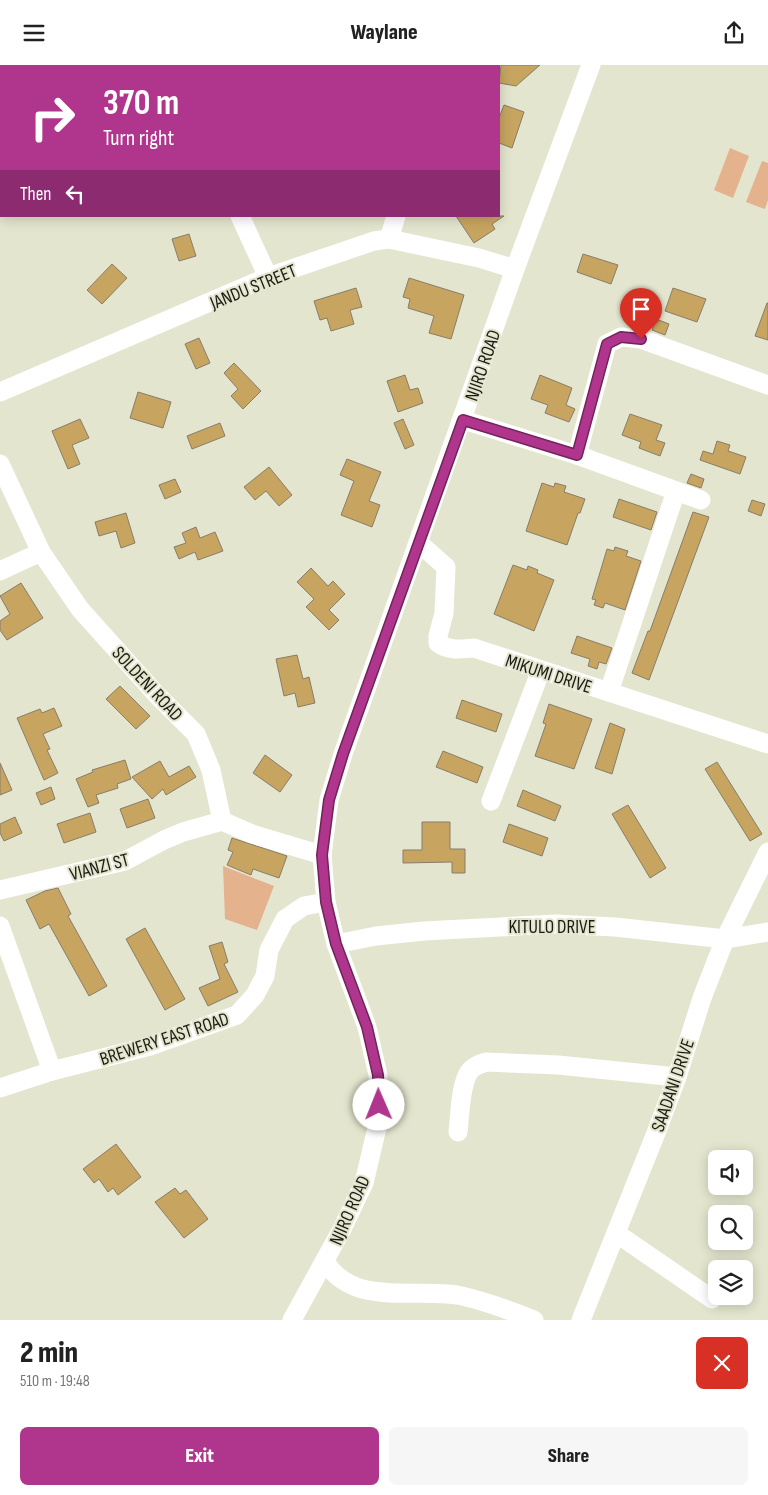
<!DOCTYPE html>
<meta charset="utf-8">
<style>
:root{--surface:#fff;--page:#f6f6f6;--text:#222;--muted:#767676;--accent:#af368c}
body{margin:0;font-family:"Sofia Sans Condensed",sans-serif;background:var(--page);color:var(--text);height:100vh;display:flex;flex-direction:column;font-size:19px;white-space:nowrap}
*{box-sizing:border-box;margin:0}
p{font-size:16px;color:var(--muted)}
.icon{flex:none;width:28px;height:28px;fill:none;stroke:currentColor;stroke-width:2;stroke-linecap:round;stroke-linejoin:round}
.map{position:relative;height:1255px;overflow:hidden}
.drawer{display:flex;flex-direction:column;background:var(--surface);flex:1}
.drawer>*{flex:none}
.banner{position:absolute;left:0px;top:0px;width:500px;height:152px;box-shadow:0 2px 12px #0003;background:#af368c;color:#fff;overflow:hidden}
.buttons{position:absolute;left:708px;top:1085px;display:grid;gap:10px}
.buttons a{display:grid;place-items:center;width:45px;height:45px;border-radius:8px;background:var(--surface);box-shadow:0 2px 12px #0003;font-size:25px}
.pin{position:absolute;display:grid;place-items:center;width:42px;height:42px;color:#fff;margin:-51px -21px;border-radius:50% 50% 50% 0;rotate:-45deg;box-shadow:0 0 5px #0007}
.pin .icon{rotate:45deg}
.me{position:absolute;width:55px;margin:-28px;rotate:359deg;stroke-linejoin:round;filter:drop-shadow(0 0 4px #0008)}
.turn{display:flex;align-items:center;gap:18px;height:105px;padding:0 20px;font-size:22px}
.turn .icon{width:65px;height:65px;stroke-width:2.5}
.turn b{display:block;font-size:35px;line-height:42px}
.then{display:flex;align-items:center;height:48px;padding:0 20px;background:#0003;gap:10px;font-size:19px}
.round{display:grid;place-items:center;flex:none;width:52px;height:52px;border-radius:8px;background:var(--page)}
.head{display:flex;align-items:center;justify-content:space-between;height:85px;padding:0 20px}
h1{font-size:30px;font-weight:800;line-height:38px}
.action{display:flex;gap:10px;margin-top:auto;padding:10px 20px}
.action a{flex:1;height:58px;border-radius:8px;background:var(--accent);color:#fff;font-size:20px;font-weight:800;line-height:58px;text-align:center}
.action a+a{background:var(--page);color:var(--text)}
header{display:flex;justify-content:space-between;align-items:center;height:65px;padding:0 20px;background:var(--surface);font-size:22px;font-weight:800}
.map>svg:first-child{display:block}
</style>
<header><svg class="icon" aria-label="menu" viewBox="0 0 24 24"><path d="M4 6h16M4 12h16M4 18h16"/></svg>Waylane<svg class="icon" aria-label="share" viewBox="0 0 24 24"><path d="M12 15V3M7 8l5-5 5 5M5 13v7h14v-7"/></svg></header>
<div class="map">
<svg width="768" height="1255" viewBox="0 0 768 1255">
<rect width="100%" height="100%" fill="#e4e5ce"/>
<g fill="#e4b28d">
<polygon points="730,83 749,91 733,133 714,125"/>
<polygon points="762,96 768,98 768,135 765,144 746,137"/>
<polygon points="223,801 274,821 257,865 225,854"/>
</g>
<g fill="#c7a560" stroke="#877d6a">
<polygon points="501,0 540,0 516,21 499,18"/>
<polygon points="504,40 524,47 512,83 499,78 499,53"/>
<polygon points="456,151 504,151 492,159 495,164 474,178"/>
<polygon points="189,169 196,191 179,196 172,174"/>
<polygon points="583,189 618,200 611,219 577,207"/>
<polygon points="112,199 127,213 102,239 87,225"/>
<polygon points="409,213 464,230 451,274 429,268 434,251 408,243 410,234 403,232"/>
<polygon points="356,223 362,242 350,245 354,259 331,266 327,253 320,255 314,236"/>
<polygon points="673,223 706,234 697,257 665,246"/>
<polygon points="767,238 768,238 768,275 755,271"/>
<polygon points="656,254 669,259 665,270 652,265"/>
<polygon points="199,273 210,298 196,304 185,279"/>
<polygon points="234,298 261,326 243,344 231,331 238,324 224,308"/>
<polygon points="405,310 410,325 418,323 423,338 398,347 387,316"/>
<polygon points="540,310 572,323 566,340 575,344 569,357 545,348 548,340 531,334"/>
<polygon points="138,327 171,337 163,363 130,353"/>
<polygon points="630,349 662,360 656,375 665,378 660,391 639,383 641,377 622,370"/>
<polygon points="80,354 89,373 72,380 80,399 68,404 52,366"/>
<polygon points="403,354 414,380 405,384 394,358"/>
<polygon points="220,358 225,371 192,384 187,371"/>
<polygon points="717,376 730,380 728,386 746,392 740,409 700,395 703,386 713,389"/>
<polygon points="347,394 381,407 369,436 380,440 372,462 341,450 354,416 340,410"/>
<polygon points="269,402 292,430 279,441 266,426 255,435 244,422"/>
<polygon points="691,409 704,414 701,423 687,418"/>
<polygon points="175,414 181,427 165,434 159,420"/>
<polygon points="542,418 554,422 555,418 566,421 564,427 585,434 580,448 578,448 567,480 526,466"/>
<polygon points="619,434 657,447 651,465 613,452"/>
<polygon points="752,435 765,439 761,451 748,446"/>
<polygon points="693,447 709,452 649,615 632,608 648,566 650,566"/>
<polygon points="126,448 135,478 121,483 116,466 99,471 95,457"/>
<polygon points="196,462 200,473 215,467 223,486 198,495 195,487 179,494 174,482 186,478 182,468"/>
<polygon points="615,482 628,486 626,491 641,496 625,545 605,538 603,543 594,540 596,535 592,534 607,484 614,486"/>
<polygon points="513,500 527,505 528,501 538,505 537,508 554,515 534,566 494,549"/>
<polygon points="311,503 328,521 333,516 345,529 329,545 339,555 329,565 306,542 314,534 297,517"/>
<polygon points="21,518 43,553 7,575 0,565 0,556 10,549 0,531"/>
<polygon points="577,571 612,583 606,599 599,597 597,604 588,601 590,594 571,588"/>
<polygon points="297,590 303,614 309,612 315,638 298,642 295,628 284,631 276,594"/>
<polygon points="120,621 150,651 136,664 106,634"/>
<polygon points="462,635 502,649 496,667 456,653"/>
<polygon points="549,639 592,654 574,704 535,691 546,659 543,658"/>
<polygon points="54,643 62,661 43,669 50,684 47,685 58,708 44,715 17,653 40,644 42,648"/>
<polygon points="610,658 625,664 612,709 595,703"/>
<polygon points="443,686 483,702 477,718 436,702"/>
<polygon points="265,690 292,710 280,727 253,708"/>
<polygon points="125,695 131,714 117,719 118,723 96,730 99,738 88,742 76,714 93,707 92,705"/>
<polygon points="160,696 169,712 189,701 196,712 166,730 163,724 152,734 132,712"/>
<polygon points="717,697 762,769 750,776 705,704"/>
<polygon points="0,698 12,725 0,730"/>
<polygon points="51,722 55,734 41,740 36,728"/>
<polygon points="523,725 561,741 555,756 517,741"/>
<polygon points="148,734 155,753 127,763 120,744"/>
<polygon points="628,740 666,803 650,813 612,749"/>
<polygon points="90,748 96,767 64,778 57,759"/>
<polygon points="15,752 22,768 4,776 0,768 0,759"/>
<polygon points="422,757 450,757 450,784 465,784 465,808 452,808 452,797 403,798 403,785 422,785"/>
<polygon points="509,759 548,773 542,791 503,777"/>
<polygon points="232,773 287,791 279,813 253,804 251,810 227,800 233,787 228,785"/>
<polygon points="58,823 71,849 68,851 107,921 89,931 49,859 40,864 26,835 45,826"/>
<polygon points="145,863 185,934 165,945 126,874"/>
<polygon points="222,877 228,897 224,899 238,927 208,941 199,923 220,914 209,881"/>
<polygon points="116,1079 141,1112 118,1130 113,1123 108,1127 99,1114 94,1118 83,1104"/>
<polygon points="175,1123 180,1129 186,1125 208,1154 184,1173 155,1137"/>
</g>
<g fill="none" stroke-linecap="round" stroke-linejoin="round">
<g stroke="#fff" stroke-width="19">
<polyline points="173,0 173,1"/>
<polyline points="240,151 268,212"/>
<polyline points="389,174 396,151"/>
<polyline points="0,327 268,212 374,176 389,174 479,193 515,204"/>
<polyline points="463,355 577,390 701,435"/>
<polyline points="577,390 607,279 621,272 641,274 768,320"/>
<polyline points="0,399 41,487 80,544 156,629 196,669 211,705 222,756 252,769 322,790"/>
<path d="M419,478L446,502L444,548L438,571V578C449,586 460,584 474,583L768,679"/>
<polyline points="0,506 41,487"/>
<polyline points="609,627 676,426"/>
<polyline points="491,736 541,605"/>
<polyline points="0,825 125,796 164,775 183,767 222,756"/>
<polyline points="0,861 52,1006"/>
<polyline points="336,879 376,871 424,866 556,859 615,862 725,874 768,867"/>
<polyline points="0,1023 52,1006 150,981 237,950 255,930 265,911 269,885 285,854 304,841 326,837"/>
<path d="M458,1067C460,1051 460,1021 469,1007C473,1001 480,999 486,997L558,1000L677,1012"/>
<polyline points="616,1168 712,1234"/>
<path d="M325,1196C352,1242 413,1223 457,1230C483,1235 509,1245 534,1255"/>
<polyline points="292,1255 342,1164 364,1118 379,1054 378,1010 367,962 336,879 326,837 322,790 329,735 343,689 515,204 591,0"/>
<polyline points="581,1255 658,1063 677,1012 702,933 725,874 768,787"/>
</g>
</g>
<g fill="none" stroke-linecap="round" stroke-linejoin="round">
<g stroke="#72235b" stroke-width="12">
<polyline id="route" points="379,1040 378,1010 367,962 336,879 326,837 322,790 329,735 343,689 463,355 577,390 607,279 621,272 641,274"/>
</g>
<use href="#route" stroke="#af368c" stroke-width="9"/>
</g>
<g text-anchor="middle" stroke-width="4" stroke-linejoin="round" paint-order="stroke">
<g font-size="19" fill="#1b1b13" stroke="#e4e5ce">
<text transform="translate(253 221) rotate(-22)" y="7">JANDU STREET</text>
<text transform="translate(482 300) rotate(-71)" y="7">NJIRO ROAD</text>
<text transform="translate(549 608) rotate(18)" y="7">MIKUMI DRIVE</text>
<text transform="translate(148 618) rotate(47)" y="7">SOLDENI ROAD</text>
<text transform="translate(99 801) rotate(-15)" y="7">VIANZI ST</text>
<text x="552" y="868">KITULO DRIVE</text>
<text transform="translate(164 973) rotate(-18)" y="7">BREWERY EAST ROAD</text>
<text transform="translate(672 1020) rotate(-71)" y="7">SAADANI DRIVE</text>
<text transform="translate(349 1145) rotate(-66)" y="7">NJIRO ROAD</text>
</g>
</g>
</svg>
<div class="buttons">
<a><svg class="icon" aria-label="sound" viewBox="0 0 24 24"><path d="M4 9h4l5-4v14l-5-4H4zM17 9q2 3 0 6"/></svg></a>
<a><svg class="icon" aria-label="search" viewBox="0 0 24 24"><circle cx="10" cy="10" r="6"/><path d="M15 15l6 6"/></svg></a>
<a><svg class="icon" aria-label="layers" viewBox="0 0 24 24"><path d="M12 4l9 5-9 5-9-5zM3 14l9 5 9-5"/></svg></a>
</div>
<div class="pin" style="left:641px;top:274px;background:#d93025"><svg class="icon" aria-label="arrive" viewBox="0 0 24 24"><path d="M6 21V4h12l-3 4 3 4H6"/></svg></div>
<svg class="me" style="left:379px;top:1040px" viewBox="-20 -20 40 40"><circle r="19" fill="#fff"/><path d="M0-13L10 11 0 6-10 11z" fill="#af368c"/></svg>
<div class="banner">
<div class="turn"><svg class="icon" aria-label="right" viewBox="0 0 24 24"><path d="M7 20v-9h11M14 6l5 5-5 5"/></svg><div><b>370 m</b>Turn right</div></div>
<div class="then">Then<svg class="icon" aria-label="left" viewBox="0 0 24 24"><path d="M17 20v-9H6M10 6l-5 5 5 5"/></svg></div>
</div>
</div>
<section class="drawer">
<div class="head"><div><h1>2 min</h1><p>510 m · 19:48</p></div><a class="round" style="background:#d93025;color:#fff"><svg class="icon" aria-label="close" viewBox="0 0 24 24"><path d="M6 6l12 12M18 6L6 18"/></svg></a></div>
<div class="action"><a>Exit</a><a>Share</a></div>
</section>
